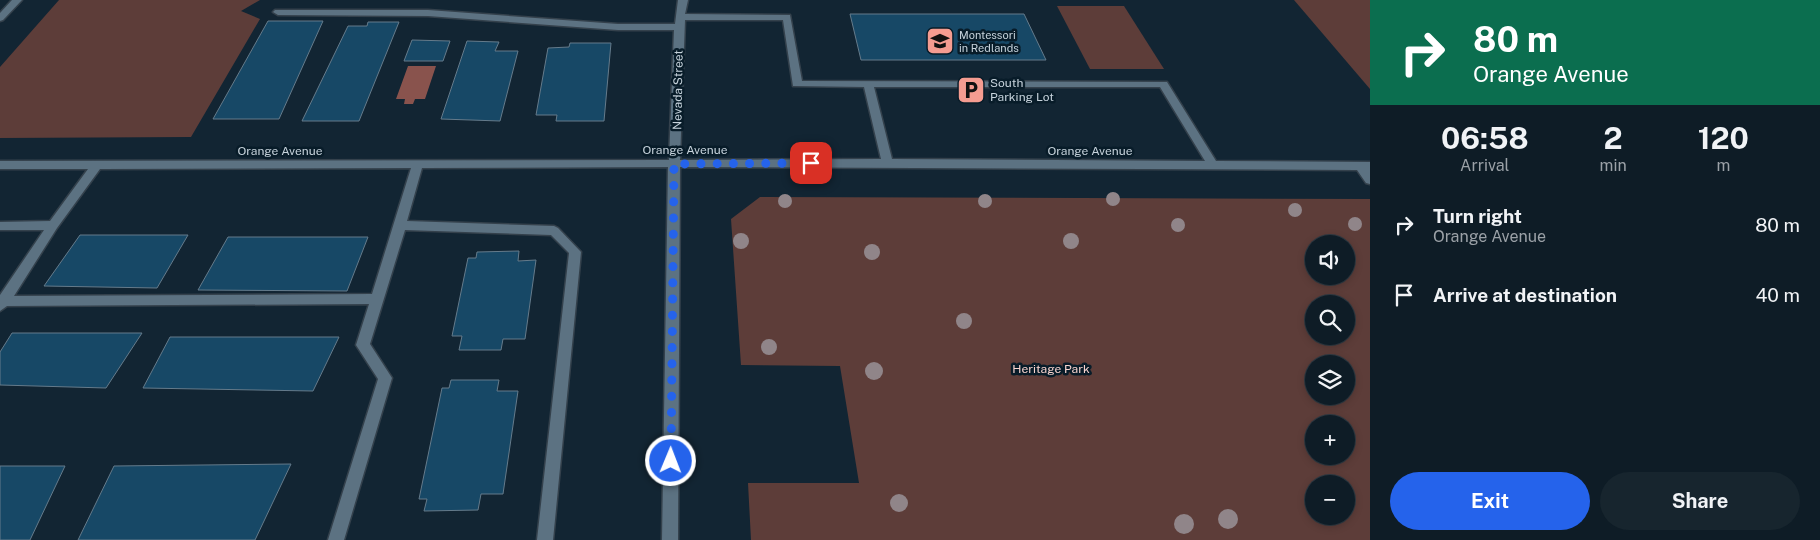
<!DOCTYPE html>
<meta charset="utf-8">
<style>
:root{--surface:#0e1c26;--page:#17252e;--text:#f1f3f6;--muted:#9ba1a7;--line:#2e3a43;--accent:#2563eb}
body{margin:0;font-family:"Public Sans",sans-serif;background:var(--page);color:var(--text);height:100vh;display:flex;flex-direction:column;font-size:19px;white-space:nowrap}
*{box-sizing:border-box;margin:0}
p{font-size:16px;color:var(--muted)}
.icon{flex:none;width:28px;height:28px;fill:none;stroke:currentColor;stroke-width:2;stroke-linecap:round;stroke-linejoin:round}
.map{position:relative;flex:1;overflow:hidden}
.drawer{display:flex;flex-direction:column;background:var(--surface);width:450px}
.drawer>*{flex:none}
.banner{background:#0b6e4f;color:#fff;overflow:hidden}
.fabs{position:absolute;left:1305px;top:235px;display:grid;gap:10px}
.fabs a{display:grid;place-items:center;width:50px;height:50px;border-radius:50%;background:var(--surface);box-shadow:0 2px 8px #0003,0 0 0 1px var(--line);font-size:25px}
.pin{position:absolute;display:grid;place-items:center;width:42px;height:42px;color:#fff;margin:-21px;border-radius:10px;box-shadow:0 2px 8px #0006}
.me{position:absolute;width:55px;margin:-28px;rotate:1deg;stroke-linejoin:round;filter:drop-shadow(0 0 4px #0008)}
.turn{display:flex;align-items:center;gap:18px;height:105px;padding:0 20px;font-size:22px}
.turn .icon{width:65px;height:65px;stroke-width:2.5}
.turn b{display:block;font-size:35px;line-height:42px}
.eta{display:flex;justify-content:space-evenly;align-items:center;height:85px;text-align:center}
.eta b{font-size:30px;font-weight:700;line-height:35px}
.cta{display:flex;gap:10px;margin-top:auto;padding:10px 20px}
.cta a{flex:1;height:58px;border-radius:30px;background:var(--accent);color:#fff;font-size:20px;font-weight:700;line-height:58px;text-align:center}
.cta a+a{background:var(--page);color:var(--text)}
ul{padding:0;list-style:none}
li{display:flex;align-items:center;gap:15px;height:70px;padding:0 20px}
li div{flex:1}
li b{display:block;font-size:19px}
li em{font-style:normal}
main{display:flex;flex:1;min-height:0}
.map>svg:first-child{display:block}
</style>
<main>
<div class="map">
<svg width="1370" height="540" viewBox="0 0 1370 540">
<rect width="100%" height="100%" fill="#122533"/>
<g fill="#5d3d39" fill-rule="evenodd">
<polygon points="59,0 260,0 241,11 260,19 191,137 0,138 0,67"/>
<polygon points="1294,0 1370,0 1370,89"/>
<polygon points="1057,6 1124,6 1164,69 1090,69"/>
<path d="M760,197L1370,199V540H751L748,483H859L840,366L741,365L731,219ZM1314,244H1346V276H1314ZM1314,304H1346V336H1314ZM1314,364H1346V396H1314ZM1314,424H1346V456H1314ZM1314,484H1346V516H1314Z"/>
</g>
<polygon fill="#89534d" points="408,66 436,66 425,99 415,99 413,104 404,104 405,99 396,99"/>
<g fill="#174866" stroke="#657b8b">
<polygon points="850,14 1024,14 1046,60 861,60"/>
<polygon points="268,21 323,21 279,119 213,119"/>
<polygon points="368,22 399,22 359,121 302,121 348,26 367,26"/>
<polygon points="412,40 450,41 443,61 404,61"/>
<polygon points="467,41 499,42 495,51 518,51 500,121 441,119"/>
<polygon points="570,43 611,43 604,121 556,121 557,115 536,115 548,48 569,47"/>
<polygon points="80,235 188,235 157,288 44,286"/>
<polygon points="228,237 368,237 347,291 198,290"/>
<polygon points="519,251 518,261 536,260 525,339 503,339 501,350 459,350 462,336 452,336 468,258 476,258 477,252"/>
<polygon points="12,333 142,333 106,388 0,385 0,352"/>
<polygon points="170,337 339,337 313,391 143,388"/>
<polygon points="451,380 499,380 497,391 518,391 503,494 481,494 478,510 424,511 427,499 419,499 442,388 449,388"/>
<polygon points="291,464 255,540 78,540 114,466"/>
<polygon points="0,466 65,466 30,540 0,540"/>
</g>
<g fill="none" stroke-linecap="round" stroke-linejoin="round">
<g stroke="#34414c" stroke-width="3">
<g id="minor">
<polygon points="12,0 22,0 3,20 0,21 0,13"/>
<path d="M678,0H688L685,14L790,15L802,81L1167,82L1216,161L1370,162V184L1366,183L1357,170L680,167L678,540H662L668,167L422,168L407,221L554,226L558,228L581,252L553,540H537L569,253L551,235L405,230L370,344L392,378L344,540H328L378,379L356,345L369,304L7,306L0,311V295L44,230H0V222L50,221L88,169H0V161L669,160L674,30H618L428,16L278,15L273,12L275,10H428L618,24H675ZM685,20H783L793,86L864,87L881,159L680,160ZM874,87H1160L1205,161L892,159ZM411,168L372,294L14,296L57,228L100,169Z"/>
</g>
</g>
<use href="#minor" fill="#5c7282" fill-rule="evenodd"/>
</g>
<g fill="#908589">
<circle cx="1113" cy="199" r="7"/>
<circle cx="785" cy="201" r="7"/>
<circle cx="985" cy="201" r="7"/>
<circle cx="1295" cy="210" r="7"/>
<circle cx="1355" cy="224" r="7"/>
<circle cx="1178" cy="225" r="7"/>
<circle cx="741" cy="241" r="8"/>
<circle cx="1071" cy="241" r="8"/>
<circle cx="872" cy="252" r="8"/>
<circle cx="964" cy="321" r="8"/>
<circle cx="769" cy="347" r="8"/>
<circle cx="874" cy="371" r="9"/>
<circle cx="899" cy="503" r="9"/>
<circle cx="1228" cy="519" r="10"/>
<circle cx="1184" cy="524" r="10"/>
</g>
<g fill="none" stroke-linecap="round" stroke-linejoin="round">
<polyline stroke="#2563eb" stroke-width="9" stroke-dasharray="0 16.2" points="671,461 674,164 811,163"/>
</g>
<defs>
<g id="school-square" transform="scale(1.4375)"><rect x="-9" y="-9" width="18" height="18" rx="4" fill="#f59c91" stroke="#081c29"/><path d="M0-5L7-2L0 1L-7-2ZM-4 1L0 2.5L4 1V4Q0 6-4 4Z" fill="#111"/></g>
<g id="parking-square" transform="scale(1.4375)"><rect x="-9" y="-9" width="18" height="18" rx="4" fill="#f59c91" stroke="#081c29"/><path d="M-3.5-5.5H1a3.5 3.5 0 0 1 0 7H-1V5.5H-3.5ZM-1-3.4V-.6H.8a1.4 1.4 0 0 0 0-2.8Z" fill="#111"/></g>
</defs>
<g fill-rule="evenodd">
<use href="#school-square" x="940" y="41"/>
<use href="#parking-square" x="971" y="90"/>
</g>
<g text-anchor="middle" stroke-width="5" stroke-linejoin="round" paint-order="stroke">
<g font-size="11" fill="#c7d3dc" stroke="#081c29" text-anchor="start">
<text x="959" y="39">Montessori<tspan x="959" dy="13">in Redlands</tspan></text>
</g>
<g font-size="12" fill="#c7d3dc" stroke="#081c29" text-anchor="start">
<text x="990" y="87">South<tspan x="990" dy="14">Parking Lot</tspan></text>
</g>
<g font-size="12" fill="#c7d3dc" stroke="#081c29">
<text transform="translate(678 90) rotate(-89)" y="4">Nevada Street</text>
<text x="685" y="154">Orange Avenue</text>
<text x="280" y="155">Orange Avenue</text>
<text x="1090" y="155">Orange Avenue</text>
</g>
<g font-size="12" fill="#f8d4cf" stroke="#081c29">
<text x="1051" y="373">Heritage Park</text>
</g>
</g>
</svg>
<div class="fabs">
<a><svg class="icon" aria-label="sound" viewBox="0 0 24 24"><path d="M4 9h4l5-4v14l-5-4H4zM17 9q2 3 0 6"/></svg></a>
<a><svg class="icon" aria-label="search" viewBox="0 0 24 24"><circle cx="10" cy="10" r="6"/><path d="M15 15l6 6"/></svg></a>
<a><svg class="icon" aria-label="layers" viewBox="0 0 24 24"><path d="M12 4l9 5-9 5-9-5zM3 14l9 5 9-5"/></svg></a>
<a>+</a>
<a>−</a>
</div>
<div class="pin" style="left:811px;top:163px;background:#d93025"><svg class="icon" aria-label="arrive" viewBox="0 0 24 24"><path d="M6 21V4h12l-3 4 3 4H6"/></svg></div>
<svg class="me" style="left:671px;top:461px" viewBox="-20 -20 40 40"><circle r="17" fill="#2563eb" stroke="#fff" stroke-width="3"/><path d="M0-11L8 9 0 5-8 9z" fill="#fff"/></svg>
</div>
<section class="drawer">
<div class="banner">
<div class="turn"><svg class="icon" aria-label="right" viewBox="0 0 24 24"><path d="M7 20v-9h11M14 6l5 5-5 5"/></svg><div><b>80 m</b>Orange Avenue</div></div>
</div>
<div class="eta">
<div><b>06:58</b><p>Arrival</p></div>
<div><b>2</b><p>min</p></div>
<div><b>120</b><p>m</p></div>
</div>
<ul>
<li><svg class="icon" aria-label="right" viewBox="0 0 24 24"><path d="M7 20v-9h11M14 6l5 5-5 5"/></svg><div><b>Turn right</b><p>Orange Avenue</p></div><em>80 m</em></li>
<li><svg class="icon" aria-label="arrive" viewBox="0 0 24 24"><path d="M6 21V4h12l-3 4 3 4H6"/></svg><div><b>Arrive at destination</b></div><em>40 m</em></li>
</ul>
<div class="cta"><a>Exit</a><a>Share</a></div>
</section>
</main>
